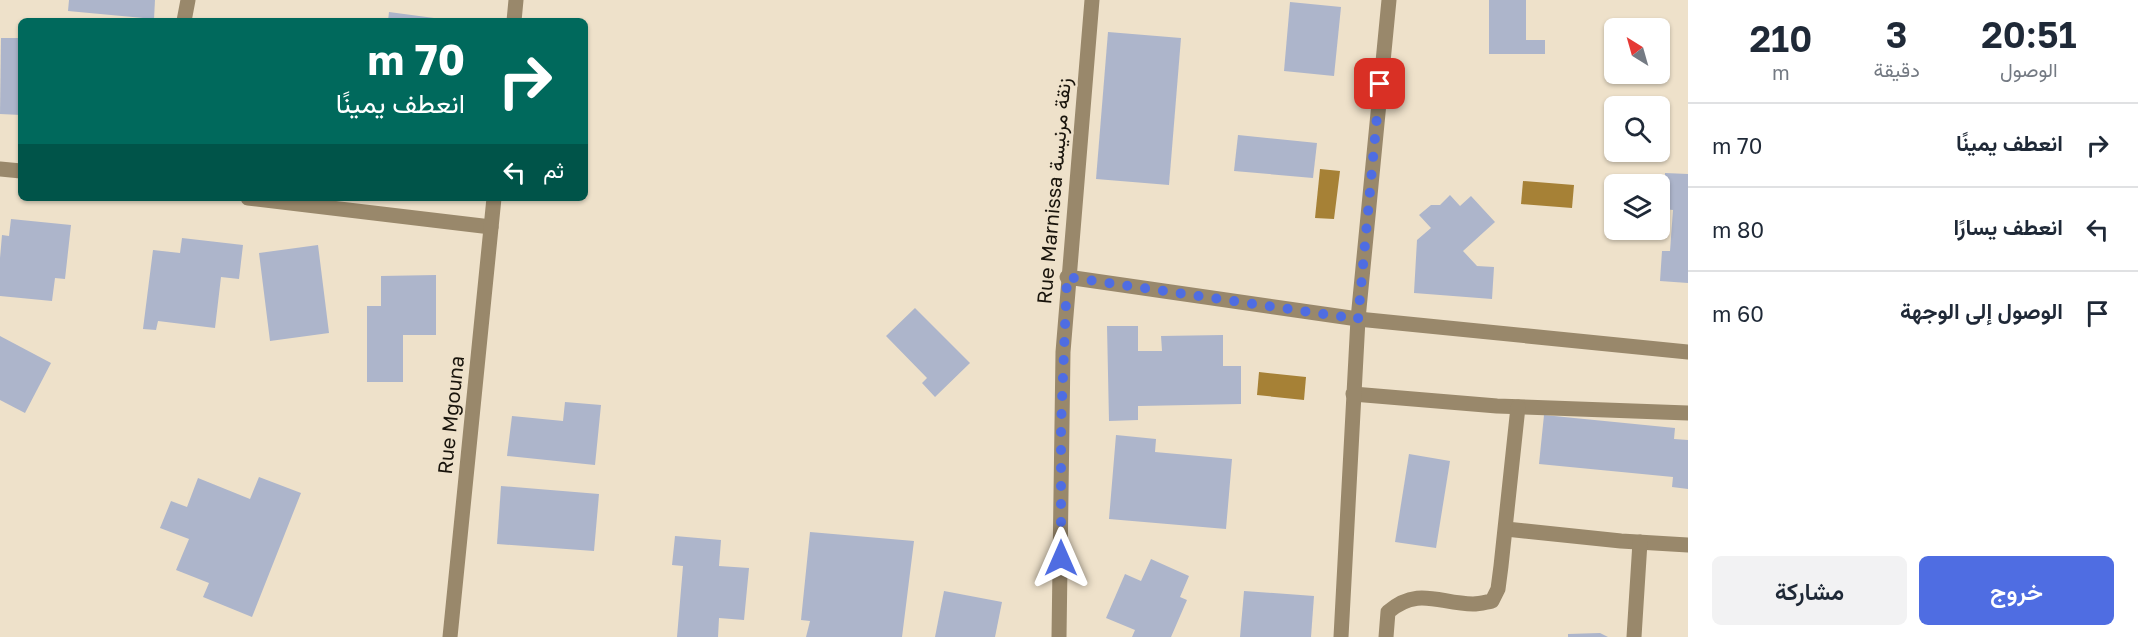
<!DOCTYPE html>
<html lang="ar">
<meta charset="utf-8">
<style>
:root{--surface:#fff;--page:#f2f2f3;--text:#1f2937;--muted:#747a83;--line:#e0e1e3;--accent:#4f6de2}
body{margin:0;font-family:"Golos Text",Vazirmatn,sans-serif;background:var(--page);color:var(--text);direction:rtl;height:100vh;display:flex;flex-direction:column;font-size:22px;white-space:nowrap}
*{box-sizing:border-box;margin:0}
p{font-size:20px;color:var(--muted)}
.icon{flex:none;width:33px;height:33px;fill:none;stroke:currentColor;stroke-width:2;stroke-linecap:round;stroke-linejoin:round}
.map{position:relative;flex:1;overflow:hidden;direction:ltr}
.side{display:flex;flex-direction:column;background:var(--surface);width:450px}
.side>*{flex:none}
.banner{position:absolute;left:18px;top:18px;width:570px;height:183px;border-radius:9px;box-shadow:0 2px 4px #0004;direction:rtl;background:#00695c;color:#fff;overflow:hidden}
.needle{width:39px;rotate:323deg}
.controls{position:absolute;left:1604px;top:18px;display:grid;gap:12px}
.controls a{display:grid;place-items:center;width:66px;height:66px;border-radius:9px;background:var(--surface);box-shadow:0 2px 4px #0004;font-size:30px}
.pin{position:absolute;display:grid;place-items:center;width:51px;height:51px;color:#fff;margin:-26px;border-radius:12px;box-shadow:0 3px 9px #0006}
.me{position:absolute;width:66px;margin:-33px;rotate:0deg;stroke-linejoin:round;filter:drop-shadow(0 0 4px #0008)}
.turn{display:flex;align-items:center;gap:21px;height:126px;padding:0 24px;font-size:27px}
.turn .icon{width:78px;height:78px;stroke-width:2.5}
.turn b{display:block;font-size:42px;line-height:51px}
.then{display:flex;align-items:center;height:57px;padding:0 24px;background:#0003;gap:12px;font-size:22px}
.eta{display:flex;justify-content:space-evenly;align-items:center;height:102px;text-align:center}
.eta b{font-size:36px;font-weight:600;line-height:42px}
.cta{display:flex;gap:12px;margin-top:auto;padding:12px 24px}
.cta a{flex:1;height:69px;border-radius:9px;background:var(--accent);color:#fff;font-size:24px;font-weight:600;line-height:69px;text-align:center}
.cta a+a{background:var(--page);color:var(--text)}
ul{padding:0;list-style:none}
li{display:flex;align-items:center;gap:18px;height:84px;padding:0 24px;border-top:2px solid var(--line)}
li div{flex:1}
li b{display:block;font-size:22px}
li em{font-style:normal}
main{display:flex;flex:1;min-height:0}
.map>svg:first-child{display:block}
</style>
<main>
<section class="side">
<div class="eta">
<div><b>20:51</b><p>الوصول</p></div>
<div><b>3</b><p>دقيقة</p></div>
<div><b>210</b><p>m</p></div>
</div>
<ul>
<li><svg class="icon" aria-label="right" viewBox="0 0 24 24"><path d="M7 20v-9h11M14 6l5 5-5 5"/></svg><div><b>انعطف يمينًا</b></div><em>70 m</em></li>
<li><svg class="icon" aria-label="left" viewBox="0 0 24 24"><path d="M17 20v-9H6M10 6l-5 5 5 5"/></svg><div><b>انعطف يسارًا</b></div><em>80 m</em></li>
<li><svg class="icon" aria-label="arrive" viewBox="0 0 24 24"><path d="M6 21V4h12l-3 4 3 4H6"/></svg><div><b>الوصول إلى الوجهة</b></div><em>60 m</em></li>
</ul>
<div class="cta"><a>خروج</a><a>مشاركة</a></div>
</section>
<div class="map">
<svg width="1688" height="637" viewBox="0 0 1688 637">
<rect width="100%" height="100%" fill="#eee1ca"/>
<g fill="#a68136">
<polygon points="1320,169 1340,171 1334,219 1315,218"/>
<polygon points="1523,181 1574,185 1572,208 1521,204"/>
<polygon points="1259,372 1306,377 1304,400 1257,395"/>
</g>
<g fill="#adb5cb">
<polygon points="69,0 155,0 154,19 68,11"/>
<polygon points="1489,0 1526,0 1526,40 1545,40 1545,54 1489,54"/>
<polygon points="1290,2 1341,7 1334,76 1284,71"/>
<polygon points="389,12 449,20 449,21 388,21"/>
<polygon points="1108,32 1181,38 1169,185 1096,179"/>
<polygon points="1,38 21,38 21,115 0,114"/>
<polygon points="1238,135 1317,143 1313,178 1234,171"/>
<polygon points="1665,173 1688,174 1688,283 1660,281 1662,251 1670,251 1673,210 1664,209"/>
<polygon points="1450,195 1460,206 1471,196 1495,222 1463,251 1477,266 1494,267 1492,299 1414,293 1417,240 1431,228 1419,215 1431,205 1440,205"/>
<polygon points="11,219 71,225 65,279 55,278 52,301 0,296 0,258 2,235 9,236"/>
<polygon points="182,238 243,245 239,279 221,277 215,328 158,321 156,330 143,329 153,250 180,253"/>
<polygon points="318,245 329,333 270,341 259,253"/>
<polygon points="436,275 436,335 403,335 403,382 367,382 367,306 381,306 381,276"/>
<polygon points="915,308 970,363 935,397 922,383 927,378 886,336"/>
<polygon points="1107,326 1138,326 1138,351 1162,351 1161,336 1223,335 1223,366 1241,366 1241,404 1138,406 1138,420 1109,421"/>
<polygon points="0,336 51,363 25,413 0,400"/>
<polygon points="565,402 601,405 595,465 507,456 512,416 563,421"/>
<polygon points="1544,415 1675,428 1674,439 1688,440 1688,489 1672,487 1673,477 1539,464"/>
<polygon points="1116,435 1156,439 1155,452 1232,459 1226,529 1109,519"/>
<polygon points="1409,454 1450,461 1436,548 1395,542"/>
<polygon points="259,477 301,493 252,617 203,597 209,583 176,570 189,539 160,528 171,501 187,507 198,478 250,499"/>
<polygon points="501,486 599,494 594,551 497,544"/>
<polygon points="810,532 914,541 902,637 806,637 810,621 801,620"/>
<polygon points="675,536 721,540 719,566 749,568 744,620 719,618 718,637 677,637 683,566 672,565"/>
<polygon points="1151,559 1189,576 1180,597 1187,600 1171,637 1132,637 1135,630 1106,618 1125,574 1141,581"/>
<polygon points="944,591 1002,602 995,637 935,637"/>
<polygon points="1244,591 1314,596 1311,637 1240,637"/>
<polygon points="1600,633 1608,637 1568,637 1568,634"/>
</g>
<g fill="none" stroke-linecap="round" stroke-linejoin="round">
<g stroke="#99886b" stroke-width="15">
<polyline points="184,21 188,0"/>
<polyline points="514,21 516,0"/>
<polyline points="0,169 21,171"/>
<polyline points="248,198 491,227"/>
<polyline points="1067,277 1358,319 1688,352"/>
<polyline points="1353,394 1497,406 1688,413"/>
<polyline points="1506,529 1621,541 1688,545"/>
<polyline points="450,637 494,198"/>
<polyline points="1059,637 1063,352 1092,0"/>
<polyline points="1341,637 1358,319 1389,0"/>
<path d="M1386,637L1388,612C1418,586 1440,604 1473,604C1480,604 1486,602 1492,601L1498,589L1501,566L1518,407"/>
<polyline points="1634,637 1640,542"/>
</g>
</g>
<g fill="none" stroke-linecap="round" stroke-linejoin="round">
<polyline stroke="#4f6de2" stroke-width="10" stroke-dasharray="0 18" points="1061,558 1061,426 1067,277 1358,319 1380,84"/>
</g>
<g text-anchor="middle" stroke-width="4.5" stroke-linejoin="round" paint-order="stroke">
<g font-size="20" fill="#19140c" stroke="#eee1ca">
<text transform="translate(1054 191) rotate(-85)" y="7">Rue Marnissa زنقة مرنيسة</text>
<text transform="translate(451 415) rotate(-84)" y="7">Rue Mgouna</text>
</g>
</g>
</svg>
<div class="controls">
<a><svg class="needle" viewBox="-14 -14 28 28"><path d="M0-13l5 13h-10z" fill="#e53935"/><path d="M0 13l5-13h-10z" fill="#747a83"/></svg></a>
<a><svg class="icon" aria-label="search" viewBox="0 0 24 24"><circle cx="10" cy="10" r="6"/><path d="M15 15l6 6"/></svg></a>
<a><svg class="icon" aria-label="layers" viewBox="0 0 24 24"><path d="M12 4l9 5-9 5-9-5zM3 14l9 5 9-5"/></svg></a>
</div>
<div class="pin" style="left:1380px;top:84px;background:#d93025"><svg class="icon" aria-label="arrive" viewBox="0 0 24 24"><path d="M6 21V4h12l-3 4 3 4H6"/></svg></div>
<svg class="me" style="left:1061px;top:558px" viewBox="-20 -20 40 40"><path d="M0-17L14 15 0 8-14 15z" fill="#4f6de2" stroke="#fff" stroke-width="4"/></svg>
<div class="banner">
<div class="turn"><svg class="icon" aria-label="right" viewBox="0 0 24 24"><path d="M7 20v-9h11M14 6l5 5-5 5"/></svg><div><b>70 m</b>انعطف يمينًا</div></div>
<div class="then">ثم<svg class="icon" aria-label="left" viewBox="0 0 24 24"><path d="M17 20v-9H6M10 6l-5 5 5 5"/></svg></div>
</div>
</div>
</main>
